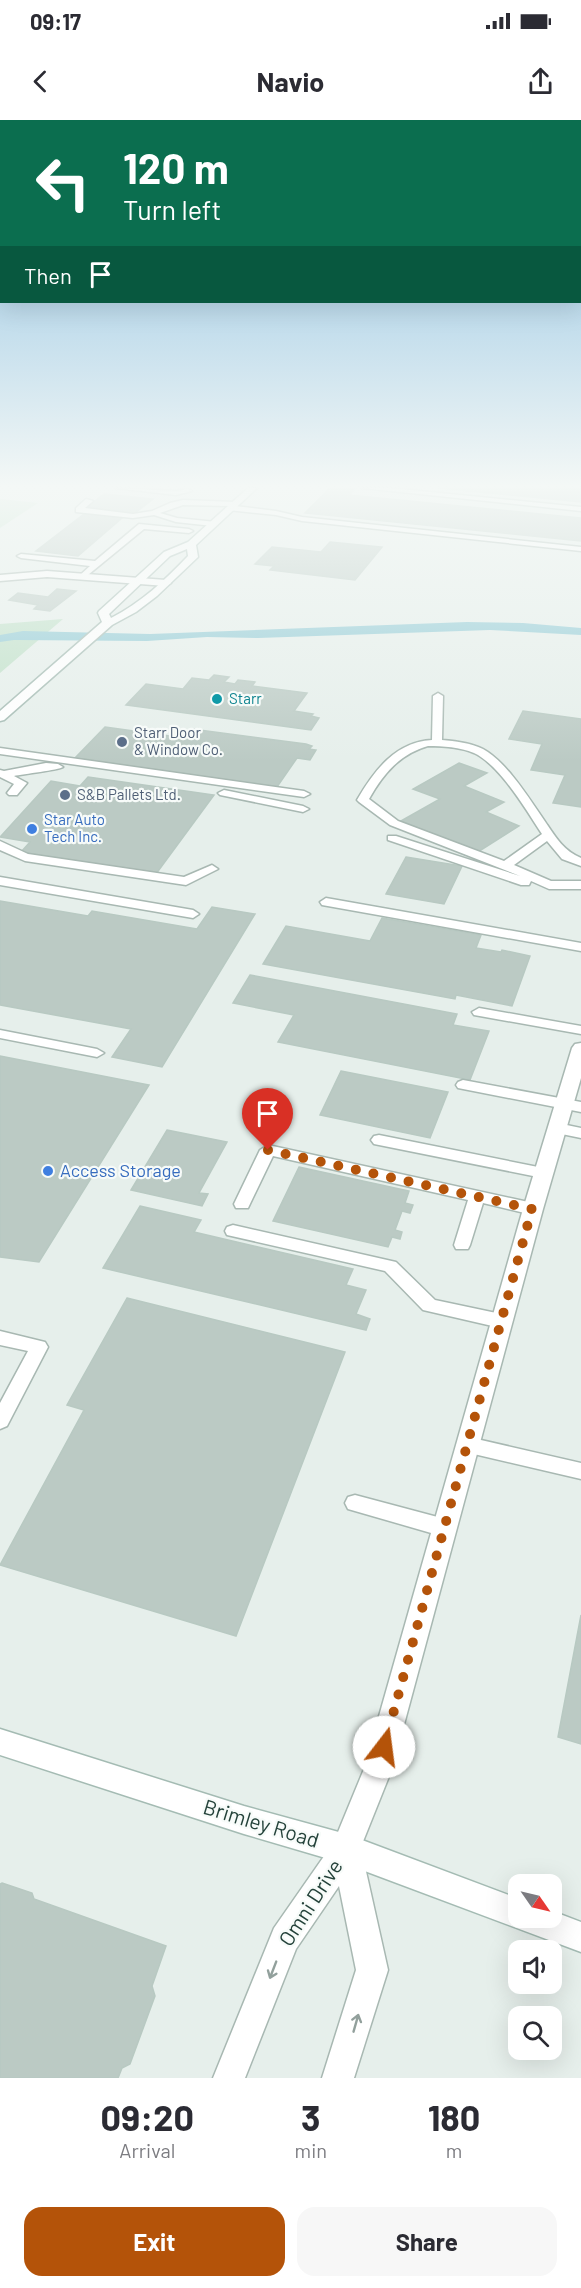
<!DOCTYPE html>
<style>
:root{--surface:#fff;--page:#f7f7f7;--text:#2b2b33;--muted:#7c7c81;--accent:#b45309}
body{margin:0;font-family:Barlow,sans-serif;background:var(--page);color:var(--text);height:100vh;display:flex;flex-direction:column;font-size:22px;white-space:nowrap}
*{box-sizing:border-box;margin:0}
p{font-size:20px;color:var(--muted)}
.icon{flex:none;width:33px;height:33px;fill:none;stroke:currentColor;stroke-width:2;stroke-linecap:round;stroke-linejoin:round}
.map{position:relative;height:1958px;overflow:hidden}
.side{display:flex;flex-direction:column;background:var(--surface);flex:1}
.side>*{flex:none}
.hud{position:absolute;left:0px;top:0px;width:582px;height:183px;box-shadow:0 6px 24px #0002;background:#0b6e4f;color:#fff;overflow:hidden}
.needle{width:39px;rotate:124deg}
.buttons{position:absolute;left:508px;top:1754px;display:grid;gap:12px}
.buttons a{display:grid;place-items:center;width:54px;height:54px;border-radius:12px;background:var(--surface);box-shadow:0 6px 24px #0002;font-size:30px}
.pin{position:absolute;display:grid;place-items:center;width:51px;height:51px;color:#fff;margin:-62px -26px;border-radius:50% 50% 50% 0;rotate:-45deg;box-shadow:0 0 6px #0007}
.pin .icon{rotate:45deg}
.me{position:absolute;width:66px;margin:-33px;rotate:15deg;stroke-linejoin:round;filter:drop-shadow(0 0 4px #0008)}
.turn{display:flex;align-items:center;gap:21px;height:126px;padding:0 24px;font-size:27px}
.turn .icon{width:78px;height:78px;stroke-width:2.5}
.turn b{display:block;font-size:42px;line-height:51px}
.then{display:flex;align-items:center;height:57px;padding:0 24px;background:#0003;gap:12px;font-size:22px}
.eta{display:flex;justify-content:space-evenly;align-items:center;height:102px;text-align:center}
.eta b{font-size:36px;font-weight:700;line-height:42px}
.button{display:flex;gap:12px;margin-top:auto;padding:12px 24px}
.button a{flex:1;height:69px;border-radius:18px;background:var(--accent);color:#fff;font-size:24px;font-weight:700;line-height:69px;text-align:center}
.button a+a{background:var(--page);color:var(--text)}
.status{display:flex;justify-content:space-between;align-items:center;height:42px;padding:0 30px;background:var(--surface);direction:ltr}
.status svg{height:16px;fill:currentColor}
header{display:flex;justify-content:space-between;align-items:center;height:78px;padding:0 24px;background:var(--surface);font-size:27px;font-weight:700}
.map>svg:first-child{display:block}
</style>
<div class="status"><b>09:17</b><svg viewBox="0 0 49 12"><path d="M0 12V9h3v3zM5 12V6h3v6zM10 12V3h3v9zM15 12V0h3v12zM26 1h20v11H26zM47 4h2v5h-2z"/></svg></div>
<header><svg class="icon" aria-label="back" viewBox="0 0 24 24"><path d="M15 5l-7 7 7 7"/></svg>Navio<svg class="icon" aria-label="share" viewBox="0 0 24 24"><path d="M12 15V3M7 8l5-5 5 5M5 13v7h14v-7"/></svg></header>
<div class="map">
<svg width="581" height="1958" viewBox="0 0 581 1958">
<rect width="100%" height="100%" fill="#e6efeb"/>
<g fill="#bfe0c8">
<polygon points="0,379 38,383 0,408"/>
<polygon points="63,499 0,553 0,504"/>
</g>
<polygon fill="#8ec9d4" points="467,502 523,503 581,508 581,515 490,510 258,518 207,517 147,521 14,520 0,522 0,515 23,511 150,514"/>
<g fill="#bbcac4" stroke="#b8c9c2" stroke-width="1.5">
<polygon points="330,368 355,369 349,375 581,398 581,421 305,393"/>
<polygon points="438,368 581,368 581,382"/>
<polygon points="104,374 153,379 135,393 86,388"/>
<polygon points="84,394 122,398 78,436 36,431"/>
<polygon points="330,422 382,427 355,460 270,450 274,446 255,444 272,427 321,432"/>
<polygon points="57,469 76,471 50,491 34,489 38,485 9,480 18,473 48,477"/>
<polygon points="214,555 229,557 224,562 235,564 238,560 255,562 252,566 307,573 294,591 313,594 311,596 319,598 311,610 126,585 146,564 183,569 192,558 209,560"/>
<polygon points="523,591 581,599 581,687 553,683 565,655 531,650 542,624 509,619"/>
<polygon points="105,607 184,618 192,609 306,624 312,626 309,629 316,630 310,640 297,638 277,667 75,638"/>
<polygon points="459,643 487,653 464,666 504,682 486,692 519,706 478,732 401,701 440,679 413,669"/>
<polygon points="88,657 214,675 156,754 21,732 30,722 0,717 51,661 80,666"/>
<polygon points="406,737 462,746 444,784 386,774"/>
<polygon points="0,781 88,796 92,791 197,809 212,787 255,794 162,947 112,937 131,909 0,885"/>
<polygon points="382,798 481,815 476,828 501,832 502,830 530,836 512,886 456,875 455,879 263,844 286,806 370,821"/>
<polygon points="250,855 457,894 453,905 489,911 470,960 278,922 294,895 233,883"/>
<polygon points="0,936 149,965 39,1142 0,1137"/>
<polygon points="341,951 448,972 430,1018 320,995"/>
<polygon points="167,1010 227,1022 199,1073 208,1074 202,1086 131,1070"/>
<polygon points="299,1047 409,1071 405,1083 413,1085 410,1093 402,1091 395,1110 402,1112 400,1119 392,1117 388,1127 273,1101"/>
<polygon points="140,1086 201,1100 194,1112 353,1149 346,1165 366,1170 356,1194 370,1199 366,1210 103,1148"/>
<polygon points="127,1178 345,1232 236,1516 0,1445 84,1290 67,1285"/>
<polygon points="581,1495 581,1624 558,1617"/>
<polygon points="2,1763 32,1773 34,1779 166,1826 152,1866 155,1876 130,1944 122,1948 118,1958 0,1958 0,1764"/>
</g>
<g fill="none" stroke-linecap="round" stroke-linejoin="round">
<g stroke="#a8b8b2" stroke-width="3">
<g id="service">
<polygon points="116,368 176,371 188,369 192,371 176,375"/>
<polygon points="362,368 390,368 581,387 581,391"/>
<polygon points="86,379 93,381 85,388 133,394 152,391 170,383 183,380 235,382 239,384 235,386 276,391 302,397 581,427 581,431 302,401 276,395 228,390 230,386 183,385 160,393 177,398 216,402 217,404 213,406 176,402 154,395 133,398 76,392 76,388"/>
<polygon points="139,404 189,409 193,411 189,413 144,409 83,459 79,456 90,446 21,438 17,436 21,434 95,441"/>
<path d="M438,573L443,576L442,620C455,621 471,623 483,629C507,642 530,680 546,703C556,718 564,731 581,738V746L562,739L547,721L514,745L551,761H581V769H549L531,761L529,765H521L388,720V716H396L520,756L390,705L359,682L357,680C374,651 395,622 432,620L433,576ZM428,626C443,626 460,627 474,633C500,645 526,690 542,714L504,741L398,701L369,679C383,654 400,634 428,626Z"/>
<polygon points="0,628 304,671 310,674 304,677 0,634"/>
<path d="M46,643L58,644L63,647C59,650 23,654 14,656L27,663L17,675H9L7,673L14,664L0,657V650L4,651Z"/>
<polygon points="224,670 303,686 309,689 303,692 220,675 218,673"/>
<polygon points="0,721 28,734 184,757 212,745 218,749 186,765 25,741 0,730"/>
<polygon points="0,757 193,790 199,794 193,798 0,765"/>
<polygon points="326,778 581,823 581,831 322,785 320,782"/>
<polygon points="479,888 581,906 581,914 474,895 472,892"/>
<polygon points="0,910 97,929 104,933 97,937 0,918"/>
<polygon points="463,960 581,982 581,992 458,968 456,965 458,962"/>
<polygon points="557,1003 581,1008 581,1018 552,1012 549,1008"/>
<polygon points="379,1015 543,1048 549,1049 551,1053 549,1057 543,1058 374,1024 371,1020 374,1016"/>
<polygon points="268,1025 533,1083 539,1085 541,1089 539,1093 533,1095 483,1083 470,1125 468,1129 456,1129 454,1125 468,1080 273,1036 248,1088 236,1088 234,1084 260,1030"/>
<polygon points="233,1105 396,1142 435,1180 501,1194 507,1196 510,1201 507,1206 501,1208 423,1190 385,1151 227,1115 225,1111 227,1107"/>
<polygon points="0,1211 45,1222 48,1227 7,1306 0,1309 0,1283 28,1231 0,1225"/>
<polygon points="468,1317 581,1343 581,1359 461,1331 458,1325 461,1319"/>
<polygon points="355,1375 445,1399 452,1402 455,1408 452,1414 445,1417 348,1389 345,1383 348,1377"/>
</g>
</g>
<g stroke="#a8b8b2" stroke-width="3">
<g id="minor">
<polygon points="47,451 166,460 171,463 166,466 47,457 0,461 0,455"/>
<polygon points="581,923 581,958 543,1089 392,1649 356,1739 346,1744 336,1739 331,1729 364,1649 523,1089 572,928 575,924"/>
</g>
</g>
<g stroke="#a8b8b2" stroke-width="3">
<polygon id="tertiary" points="346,1714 356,1719 361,1729 388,1850 354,1958 322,1958 356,1850 339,1766 296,1829 245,1958 213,1958 274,1808 336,1719"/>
</g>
<g stroke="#a4bbb3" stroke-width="3">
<g id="secondary">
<path d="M248,368H257L196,425L198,437L157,476L136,492L112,505L4,600L0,601V591L102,502L98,493L99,491L164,432L188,422ZM187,429L188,436C165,460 141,483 111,498L109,494L170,436Z"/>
<polygon points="0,1609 244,1686 346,1714 519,1779 519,1797 552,1797 552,1791 581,1802 581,1832 346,1744 244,1714 0,1635"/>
</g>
</g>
<use href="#service" fill="#fff" fill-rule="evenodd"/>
<use href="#minor" fill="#fff" fill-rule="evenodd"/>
<use href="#tertiary" fill="#fff" fill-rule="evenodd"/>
<use href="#secondary" fill="#fff" fill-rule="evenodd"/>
</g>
<defs><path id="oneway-shaft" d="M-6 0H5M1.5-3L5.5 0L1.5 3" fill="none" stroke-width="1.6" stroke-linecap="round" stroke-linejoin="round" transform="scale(1.5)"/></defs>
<g stroke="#92a09c">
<use href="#oneway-shaft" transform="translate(273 1850) rotate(111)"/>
<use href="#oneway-shaft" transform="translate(356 1903) rotate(-74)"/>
</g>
<linearGradient id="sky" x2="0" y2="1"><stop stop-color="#84bce0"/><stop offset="0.57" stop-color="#f4f8f6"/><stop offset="1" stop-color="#f4f8f6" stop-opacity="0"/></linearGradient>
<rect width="581" height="642" fill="url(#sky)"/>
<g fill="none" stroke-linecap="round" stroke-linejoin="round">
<polyline stroke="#b45309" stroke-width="10" stroke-dasharray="0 18" points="268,1030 532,1089 384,1627"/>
</g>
<circle fill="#0f9aa8" stroke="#f7fbf9" stroke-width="2" cx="217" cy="579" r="6"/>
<g fill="#5c6f8a" stroke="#f7fbf9" stroke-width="2">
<circle cx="122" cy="622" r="6"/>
<circle cx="65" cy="675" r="6"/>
</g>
<g fill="#3f7fe0" stroke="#f7fbf9" stroke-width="2">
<circle cx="32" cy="709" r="6"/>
<circle cx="48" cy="1051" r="6"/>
</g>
<g text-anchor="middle" stroke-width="4.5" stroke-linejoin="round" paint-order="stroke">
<g font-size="15" fill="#0d838f" stroke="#f7fbf9" text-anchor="start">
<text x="229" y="584">Starr</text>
</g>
<g font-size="15" fill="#4e5e75" stroke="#f7fbf9" text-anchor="start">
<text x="134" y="618">Starr Door<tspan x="134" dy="17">&amp; Window Co.</tspan></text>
<text x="77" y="680">S&amp;B Pallets Ltd.</text>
</g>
<g font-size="15" fill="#366cbe" stroke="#f7fbf9" text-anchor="start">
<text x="44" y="705">Star Auto<tspan x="44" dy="17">Tech Inc.</tspan></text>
</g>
<g font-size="18" fill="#366cbe" stroke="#f7fbf9" text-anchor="start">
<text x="60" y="1057">Access Storage</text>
</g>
<g font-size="21" fill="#24423a" stroke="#f7fbf9">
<text transform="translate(261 1704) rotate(17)" y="7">Brimley Road</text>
<text transform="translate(311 1783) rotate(-57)" y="7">Omni Drive</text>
</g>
</g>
</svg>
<div class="buttons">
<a><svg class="needle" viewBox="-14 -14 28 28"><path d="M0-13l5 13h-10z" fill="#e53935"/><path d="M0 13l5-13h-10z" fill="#7c7c81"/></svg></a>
<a><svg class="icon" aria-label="sound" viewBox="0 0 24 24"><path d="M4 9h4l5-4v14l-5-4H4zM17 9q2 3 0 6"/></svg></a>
<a><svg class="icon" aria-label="search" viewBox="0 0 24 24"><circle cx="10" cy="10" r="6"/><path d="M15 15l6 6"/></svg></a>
</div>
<div class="pin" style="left:268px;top:1030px;background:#d93025"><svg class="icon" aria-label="arrive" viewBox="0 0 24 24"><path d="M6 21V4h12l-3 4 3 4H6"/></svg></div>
<svg class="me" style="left:384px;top:1627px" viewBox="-20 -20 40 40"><circle r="19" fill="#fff"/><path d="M0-13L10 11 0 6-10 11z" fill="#b45309"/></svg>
<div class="hud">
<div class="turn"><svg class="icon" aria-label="left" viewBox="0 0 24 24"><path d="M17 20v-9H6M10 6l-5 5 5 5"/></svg><div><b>120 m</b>Turn left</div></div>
<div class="then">Then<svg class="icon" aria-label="arrive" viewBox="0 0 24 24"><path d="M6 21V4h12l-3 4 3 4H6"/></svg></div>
</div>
</div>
<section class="side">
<div class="eta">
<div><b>09:20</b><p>Arrival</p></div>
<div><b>3</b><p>min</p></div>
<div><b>180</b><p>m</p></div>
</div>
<div class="button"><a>Exit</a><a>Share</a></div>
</section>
